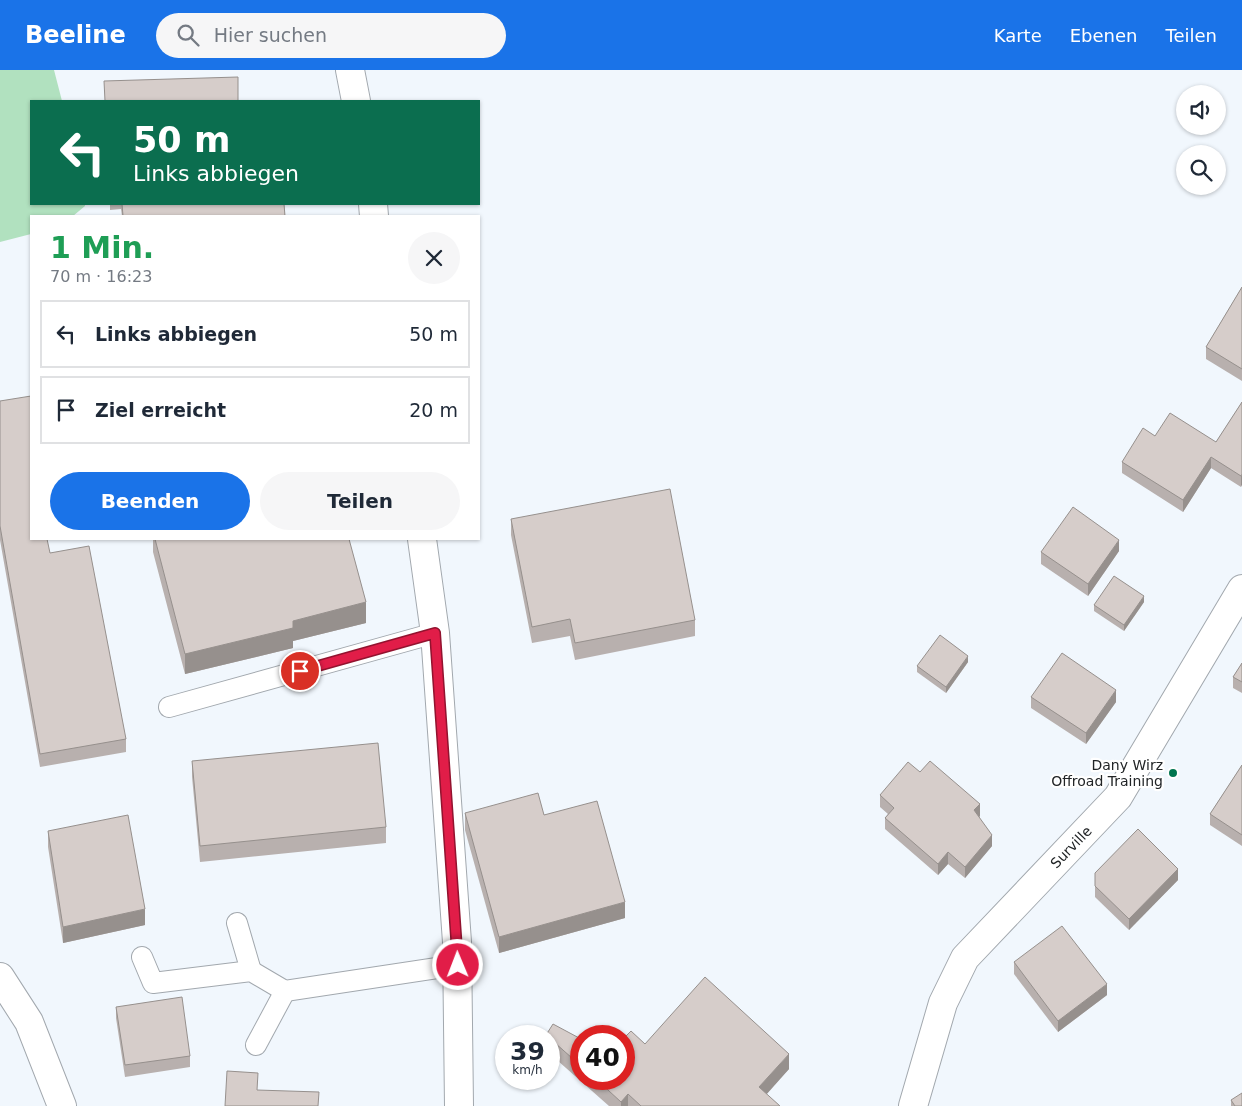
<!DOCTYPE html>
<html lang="de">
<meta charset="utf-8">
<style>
:root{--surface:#fff;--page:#f6f6f7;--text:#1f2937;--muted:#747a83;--line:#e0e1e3;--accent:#1a73e8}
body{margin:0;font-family:"DejaVu Sans",sans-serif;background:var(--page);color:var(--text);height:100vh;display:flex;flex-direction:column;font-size:19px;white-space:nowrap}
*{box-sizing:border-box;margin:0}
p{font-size:16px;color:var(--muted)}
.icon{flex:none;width:28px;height:28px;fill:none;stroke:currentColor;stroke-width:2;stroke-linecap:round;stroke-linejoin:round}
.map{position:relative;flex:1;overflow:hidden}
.drawer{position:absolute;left:30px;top:145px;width:450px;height:325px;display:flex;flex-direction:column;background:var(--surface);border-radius:0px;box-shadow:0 1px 4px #0004}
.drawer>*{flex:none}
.top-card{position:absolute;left:30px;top:30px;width:450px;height:105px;border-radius:0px;box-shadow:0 1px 4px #0004;background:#0b6e4f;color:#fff;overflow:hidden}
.controls{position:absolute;left:1176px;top:15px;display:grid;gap:10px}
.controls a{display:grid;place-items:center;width:50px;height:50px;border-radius:50%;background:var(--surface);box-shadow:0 1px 4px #0004;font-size:25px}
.speed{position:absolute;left:495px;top:955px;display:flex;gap:10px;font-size:25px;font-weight:700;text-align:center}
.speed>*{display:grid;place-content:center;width:65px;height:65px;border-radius:50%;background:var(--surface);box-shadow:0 1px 4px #0004;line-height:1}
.speed small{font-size:12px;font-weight:400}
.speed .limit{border:8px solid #d22;background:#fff;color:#111}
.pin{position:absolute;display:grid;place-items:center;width:42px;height:42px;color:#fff;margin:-21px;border:2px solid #fff;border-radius:50%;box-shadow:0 1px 5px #0007}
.me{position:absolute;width:55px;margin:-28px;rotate:359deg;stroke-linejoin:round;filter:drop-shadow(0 0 4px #0008)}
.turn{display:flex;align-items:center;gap:18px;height:105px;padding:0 20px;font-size:22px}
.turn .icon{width:65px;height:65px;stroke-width:2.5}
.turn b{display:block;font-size:35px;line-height:42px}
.round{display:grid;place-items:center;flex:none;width:52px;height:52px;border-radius:26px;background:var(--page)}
.head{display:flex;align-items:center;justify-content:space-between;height:85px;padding:0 20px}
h1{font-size:30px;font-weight:700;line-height:38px;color:#1e9e55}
.cta{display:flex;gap:10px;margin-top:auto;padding:10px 20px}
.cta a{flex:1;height:58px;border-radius:30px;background:var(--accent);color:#fff;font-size:20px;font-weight:700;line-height:58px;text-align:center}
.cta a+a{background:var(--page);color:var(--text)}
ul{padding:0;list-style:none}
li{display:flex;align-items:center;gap:15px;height:68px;margin:0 10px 8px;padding:0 10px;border:2px solid var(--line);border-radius:0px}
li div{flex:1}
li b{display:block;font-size:19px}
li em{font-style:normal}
header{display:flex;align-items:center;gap:30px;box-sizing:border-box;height:70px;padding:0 25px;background:var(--accent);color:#fff}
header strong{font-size:24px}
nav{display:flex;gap:28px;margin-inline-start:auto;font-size:18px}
.search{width:350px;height:45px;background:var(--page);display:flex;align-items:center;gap:12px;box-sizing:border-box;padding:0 18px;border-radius:28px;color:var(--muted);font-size:19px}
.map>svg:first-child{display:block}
</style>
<header>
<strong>Beeline</strong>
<div class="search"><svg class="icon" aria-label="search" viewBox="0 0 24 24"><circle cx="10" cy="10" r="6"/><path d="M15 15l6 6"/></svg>Hier suchen</div>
<nav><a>Karte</a><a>Ebenen</a><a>Teilen</a></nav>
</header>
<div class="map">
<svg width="1242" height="1036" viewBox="0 0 1242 1036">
<rect width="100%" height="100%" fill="#f1f7fd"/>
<polygon fill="#b1e1bf" points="0,0 54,0 62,31 31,31 31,134 85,134 85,136 73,146 31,146 31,164 0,172"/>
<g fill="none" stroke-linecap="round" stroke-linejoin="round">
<g stroke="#a2a8ae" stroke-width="22">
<g id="service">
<polyline points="169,637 435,563"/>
<polyline points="237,853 251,901"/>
<polyline points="142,887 153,913 251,901 285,921 457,895"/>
<polyline points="256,975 285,921"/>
</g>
</g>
<g stroke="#a2a8ae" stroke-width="30">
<g id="minor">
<polyline points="0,907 29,952 62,1036"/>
<polyline points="913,1036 943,933 965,888 1118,727 1242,519"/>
</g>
</g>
<g stroke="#a2a8ae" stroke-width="30">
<g id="tertiary">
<polyline points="350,0 356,31"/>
<polyline points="373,134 374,146"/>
<polyline points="422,469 435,563 457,872 459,1036"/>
</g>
</g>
<use href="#service" stroke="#fff" stroke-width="20"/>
<use href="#minor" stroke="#fff" stroke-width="28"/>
<use href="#tertiary" stroke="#fff" stroke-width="28"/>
</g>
<g fill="#b8b0ae">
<polygon points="110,134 284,134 285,146 122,146 121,139 110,140"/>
<polygon points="1242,217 1242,311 1206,289 1206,277"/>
<polygon points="0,331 31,469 50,483 126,669 126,682 40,697 0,470"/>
<polygon points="1242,332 1241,417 1211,398 1183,442 1122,403 1122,392 1155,366 1216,372"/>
<polygon points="511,449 695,550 695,566 575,590 570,566 532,573 511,465"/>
<polygon points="153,469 349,469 366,553 293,571 293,578 185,604 153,482"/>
<polygon points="1119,481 1088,526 1041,494 1041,482"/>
<polygon points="1144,532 1124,561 1094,541 1094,535"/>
<polygon points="968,592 946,623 917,602 917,596"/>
<polygon points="1242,593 1242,623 1233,618 1233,607"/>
<polygon points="1031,627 1116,632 1086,674 1031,638"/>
<polygon points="192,691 386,757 386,773 200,792 192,707"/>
<polygon points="1242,695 1242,776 1210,755 1210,744"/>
<polygon points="920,702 980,746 979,747 992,776 965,808 948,794 938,805 885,759 885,748 888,744 880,737 880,725"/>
<polygon points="465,743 544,745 625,848 499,883 465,760"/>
<polygon points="48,761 145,855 63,873 48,777"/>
<polygon points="1095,803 1178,810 1129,860 1095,827"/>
<polygon points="1014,892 1107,925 1058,962 1014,904"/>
<polygon points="116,937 190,986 190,997 125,1007 116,948"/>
<polygon points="546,965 581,969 581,1009 624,1009 645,974 789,999 766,1024 780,1036 609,1036 549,983 549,966 546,966"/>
<polygon points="1231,1030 1242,1036 1231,1036"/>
</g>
<g fill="#96908d">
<polygon points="1211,387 1211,398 1183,442 1183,430"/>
<polygon points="1242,404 1242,415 1241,417 1241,406"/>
<polygon points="1119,470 1119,481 1088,526 1088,514"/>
<polygon points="1144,526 1144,532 1124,561 1124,555"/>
<polygon points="366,532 366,553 293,571 293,578 185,604 185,584 293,551"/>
<polygon points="968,586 968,592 946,623 946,617"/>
<polygon points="1116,620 1116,632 1086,674 1086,663"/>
<polygon points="980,734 980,746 974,752 974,740"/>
<polygon points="992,765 992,776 965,808 965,797"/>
<polygon points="948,782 948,794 938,805 938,794"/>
<polygon points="1178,799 1178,810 1129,860 1129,849"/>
<polygon points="625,832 625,848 499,883 499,867"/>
<polygon points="145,839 145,855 63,873 63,857"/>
<polygon points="1107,914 1107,925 1058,962 1058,951"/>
<polygon points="789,984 789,999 759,1033 759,1017"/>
<polygon points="628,1024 628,1036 621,1036 621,1032"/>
</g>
<g fill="#d6cdca" stroke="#96908d">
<polygon points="238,7 238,31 105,31 104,11"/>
<polygon points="122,134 284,134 285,146 123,146"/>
<polygon points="1242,217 1242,299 1206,277"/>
<polygon points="31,326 31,469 47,469 50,483 89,476 126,669 40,684 0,456 0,331"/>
<polygon points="1242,332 1242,404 1241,406 1211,387 1183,430 1122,392 1143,358 1155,366 1170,343 1216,372"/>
<polygon points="670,419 695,550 575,573 570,549 532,557 511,449"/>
<polygon points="1073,437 1119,470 1088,514 1041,482"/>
<polygon points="155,469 349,469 366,532 293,551 293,558 185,584"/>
<polygon points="1114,506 1144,526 1124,555 1094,535"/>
<polygon points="940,565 968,586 946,617 917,596"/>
<polygon points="1062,583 1116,620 1086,663 1031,627"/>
<polygon points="1242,593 1242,612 1233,607"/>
<polygon points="378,673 386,757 200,776 192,691"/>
<polygon points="930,691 980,734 974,740 992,765 965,797 948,782 938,794 885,748 894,738 880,725 908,692 920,702"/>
<polygon points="1242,695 1242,765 1210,744"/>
<polygon points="538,723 544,745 597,731 625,832 499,867 465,743"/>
<polygon points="128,745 145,839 63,857 48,761"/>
<polygon points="1138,759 1178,799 1129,849 1095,816 1095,803"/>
<polygon points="1062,856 1107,914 1058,951 1014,892"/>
<polygon points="705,907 789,984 759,1017 780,1036 641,1036 628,1024 621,1032 596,1009 624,1009 624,968 631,961 645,974"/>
<polygon points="182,927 190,986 125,995 116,937"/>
<polygon points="553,954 581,969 581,996 546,965"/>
<polygon points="227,1001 258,1003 257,1020 319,1022 318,1036 225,1036"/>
<polygon points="1242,1023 1242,1036 1235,1036 1231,1030"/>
</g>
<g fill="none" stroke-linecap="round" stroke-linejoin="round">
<g stroke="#92132f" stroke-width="12">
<polyline id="route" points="300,601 435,563 458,895"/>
</g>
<use href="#route" stroke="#e11d48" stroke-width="9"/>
</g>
<circle fill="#00754f" stroke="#fff" stroke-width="2" cx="1173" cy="703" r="5"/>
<g text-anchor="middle" stroke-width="4.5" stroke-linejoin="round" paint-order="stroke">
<g font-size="14" fill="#212426" stroke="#fff" text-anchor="end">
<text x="1163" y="700">Dany Wirz<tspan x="1163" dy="16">Offroad Training</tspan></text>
</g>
<g font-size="14" fill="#212426" stroke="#fff">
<text transform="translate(1071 777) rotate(-46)" y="5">Surville</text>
</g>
</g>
</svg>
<div class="controls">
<a><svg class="icon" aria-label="sound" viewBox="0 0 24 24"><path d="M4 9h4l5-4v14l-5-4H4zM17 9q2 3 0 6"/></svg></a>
<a><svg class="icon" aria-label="search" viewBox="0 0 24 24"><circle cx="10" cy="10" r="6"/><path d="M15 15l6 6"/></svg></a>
</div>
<div class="speed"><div>39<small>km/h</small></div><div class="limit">40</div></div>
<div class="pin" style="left:300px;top:601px;background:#d93025"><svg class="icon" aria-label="arrive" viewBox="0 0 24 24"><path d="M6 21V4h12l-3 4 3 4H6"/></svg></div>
<svg class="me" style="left:458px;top:895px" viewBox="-20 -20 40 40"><circle r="17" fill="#e11d48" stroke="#fff" stroke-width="3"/><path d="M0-11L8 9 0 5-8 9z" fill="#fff"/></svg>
<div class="top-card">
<div class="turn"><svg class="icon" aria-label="left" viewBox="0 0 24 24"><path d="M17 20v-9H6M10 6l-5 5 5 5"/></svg><div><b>50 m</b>Links abbiegen</div></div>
</div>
<section class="drawer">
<div class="head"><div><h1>1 Min.</h1><p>70 m · 16:23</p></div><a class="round"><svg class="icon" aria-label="close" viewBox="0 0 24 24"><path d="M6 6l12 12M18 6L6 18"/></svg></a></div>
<ul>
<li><svg class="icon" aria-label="left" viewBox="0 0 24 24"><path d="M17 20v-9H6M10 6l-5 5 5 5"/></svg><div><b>Links abbiegen</b></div><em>50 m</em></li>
<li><svg class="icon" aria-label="arrive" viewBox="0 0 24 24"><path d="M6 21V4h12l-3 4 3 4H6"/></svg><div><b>Ziel erreicht</b></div><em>20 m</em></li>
</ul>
<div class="cta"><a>Beenden</a><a>Teilen</a></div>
</section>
</div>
